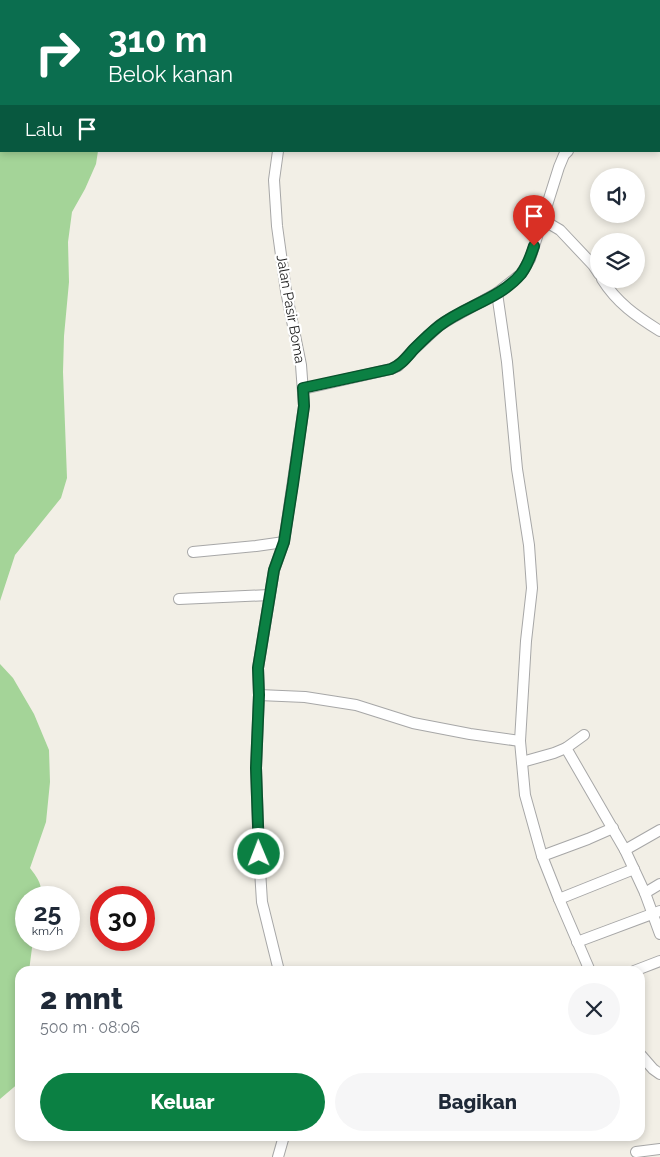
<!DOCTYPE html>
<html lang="id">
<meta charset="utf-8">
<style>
:root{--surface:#fff;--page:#f6f6f7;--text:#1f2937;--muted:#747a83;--accent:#0b8043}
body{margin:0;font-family:Raleway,sans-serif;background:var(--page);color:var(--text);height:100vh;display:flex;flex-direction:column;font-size:19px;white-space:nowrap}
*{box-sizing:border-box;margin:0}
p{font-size:16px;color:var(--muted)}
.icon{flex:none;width:28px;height:28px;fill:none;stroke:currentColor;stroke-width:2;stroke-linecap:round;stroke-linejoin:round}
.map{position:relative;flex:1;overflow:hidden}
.panel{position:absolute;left:15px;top:966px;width:630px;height:175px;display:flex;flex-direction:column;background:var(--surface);border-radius:15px;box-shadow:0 2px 8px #0003}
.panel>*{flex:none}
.guide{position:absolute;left:0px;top:0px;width:660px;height:152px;box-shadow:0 2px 8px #0003;background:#0b6e4f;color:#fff;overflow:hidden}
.controls{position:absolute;left:590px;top:168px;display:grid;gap:10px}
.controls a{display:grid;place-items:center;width:55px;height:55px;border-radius:50%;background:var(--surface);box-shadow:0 2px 8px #0003;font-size:25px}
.speed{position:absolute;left:15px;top:886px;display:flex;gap:10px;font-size:25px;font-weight:700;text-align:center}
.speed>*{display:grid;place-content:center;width:65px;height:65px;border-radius:50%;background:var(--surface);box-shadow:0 2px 8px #0003;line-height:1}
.speed small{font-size:12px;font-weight:400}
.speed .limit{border:8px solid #d22;background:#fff;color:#111}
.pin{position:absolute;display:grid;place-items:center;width:42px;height:42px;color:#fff;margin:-51px -21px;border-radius:50% 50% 50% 0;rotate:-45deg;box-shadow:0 0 5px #0007}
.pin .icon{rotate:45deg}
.me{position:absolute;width:55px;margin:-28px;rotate:359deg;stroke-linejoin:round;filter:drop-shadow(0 0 4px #0008)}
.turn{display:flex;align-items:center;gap:18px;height:105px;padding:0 25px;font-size:22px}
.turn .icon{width:65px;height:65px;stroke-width:2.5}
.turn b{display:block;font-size:35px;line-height:42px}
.then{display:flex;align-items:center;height:48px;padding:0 25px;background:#0003;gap:10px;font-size:19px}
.round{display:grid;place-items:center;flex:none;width:52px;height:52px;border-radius:26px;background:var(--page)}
.summary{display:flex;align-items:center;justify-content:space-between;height:85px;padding:0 25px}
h1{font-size:30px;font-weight:800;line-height:38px}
.primary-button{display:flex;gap:10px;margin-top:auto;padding:10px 25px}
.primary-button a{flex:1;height:58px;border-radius:30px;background:var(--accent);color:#fff;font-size:20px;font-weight:800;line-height:58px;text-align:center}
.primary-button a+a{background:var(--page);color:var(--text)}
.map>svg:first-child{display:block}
</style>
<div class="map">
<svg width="660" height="1157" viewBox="0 0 660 1157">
<rect width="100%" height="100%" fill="#f2efe6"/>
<g fill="#a4d498">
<polygon points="0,39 1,41 1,151 98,151 96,164 85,189 72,212 68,242 69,282 64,336 63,372 67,478 61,498 15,555 0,601"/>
<path d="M0,664L13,678L34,714L49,750L50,782L46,822L30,868C37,877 43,885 41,897L26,898V940H33L29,971H20V1082L0,1099Z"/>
</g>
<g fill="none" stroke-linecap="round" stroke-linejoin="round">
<g stroke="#a7a7a7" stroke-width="12">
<g id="street">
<polyline points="284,0 284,1"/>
<polyline points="647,0 648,1"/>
<polyline points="659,21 660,24"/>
<polyline points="659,105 660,104"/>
<polyline points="278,151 274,180 277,226 286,291 301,365 304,406 284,542 274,570 258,668 259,695 256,768 259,854 262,902 279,971"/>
<polyline points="543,220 560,230 593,265 599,274"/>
<path d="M602,279C617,303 636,316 660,331"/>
<polyline points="497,293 507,362 517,469 529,545 532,588 526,641 520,741 525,795 542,856 559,899 590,971"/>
<polyline points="303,389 391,369 398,366 404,360 413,350 440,325 450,319 497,293 521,274 530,259 559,167 564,155 568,151"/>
<polyline points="193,552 256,546 284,542"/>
<polyline points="179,599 270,595"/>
<polyline points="259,695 305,697 356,705 413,723 470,734 520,741"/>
<polyline points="566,748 625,850 645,893 660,934"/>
<polyline points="522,762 554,753 566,748 584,735"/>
<polyline points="625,850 660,830"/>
<polyline points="542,856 588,839 613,828"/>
<polyline points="645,893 660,884"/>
<polyline points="559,899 634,869"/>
<polyline points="577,942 660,911"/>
<polyline points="634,971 660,961"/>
<polyline points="640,1054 653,1069 660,1074"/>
<polyline points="636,1152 660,1149"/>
<polyline points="278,1157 284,1136"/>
</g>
</g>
<use href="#street" stroke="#fff" stroke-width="10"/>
</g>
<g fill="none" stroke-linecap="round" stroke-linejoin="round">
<g stroke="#07532c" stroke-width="12">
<path id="route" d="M259,854L256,768L259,695L258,668L274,570L284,542L293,484L304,406L303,388L391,369C401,365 406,358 414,349C422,341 430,333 439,326C465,306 500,299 521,274C528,265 531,255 534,246"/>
</g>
<use href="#route" stroke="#0b8043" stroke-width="9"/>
</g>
<g text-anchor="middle" stroke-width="4.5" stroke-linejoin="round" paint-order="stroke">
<g font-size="14" fill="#202020" stroke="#fff">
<text transform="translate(291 309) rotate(80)" y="5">Jalan Pasir Boma</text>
</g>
</g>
</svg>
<div class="controls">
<a><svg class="icon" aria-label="sound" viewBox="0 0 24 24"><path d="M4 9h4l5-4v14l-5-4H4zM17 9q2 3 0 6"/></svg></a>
<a><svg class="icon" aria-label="layers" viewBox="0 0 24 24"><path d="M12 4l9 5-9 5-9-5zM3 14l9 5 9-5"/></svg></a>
</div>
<div class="speed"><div>25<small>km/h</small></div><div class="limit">30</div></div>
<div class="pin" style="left:534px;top:246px;background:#d93025"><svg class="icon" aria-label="arrive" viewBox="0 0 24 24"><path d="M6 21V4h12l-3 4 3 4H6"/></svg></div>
<svg class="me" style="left:259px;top:854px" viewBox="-20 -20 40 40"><circle r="17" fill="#0b8043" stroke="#fff" stroke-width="3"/><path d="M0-11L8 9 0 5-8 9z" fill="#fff"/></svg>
<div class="guide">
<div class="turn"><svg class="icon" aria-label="right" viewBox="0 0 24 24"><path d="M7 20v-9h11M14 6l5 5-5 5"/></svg><div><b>310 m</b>Belok kanan</div></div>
<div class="then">Lalu<svg class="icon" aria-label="arrive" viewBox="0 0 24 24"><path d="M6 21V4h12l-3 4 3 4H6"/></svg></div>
</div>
<section class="panel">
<div class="summary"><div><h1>2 mnt</h1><p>500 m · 08:06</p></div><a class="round"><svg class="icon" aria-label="close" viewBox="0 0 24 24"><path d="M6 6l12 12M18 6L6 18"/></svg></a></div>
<div class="primary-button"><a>Keluar</a><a>Bagikan</a></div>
</section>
</div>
